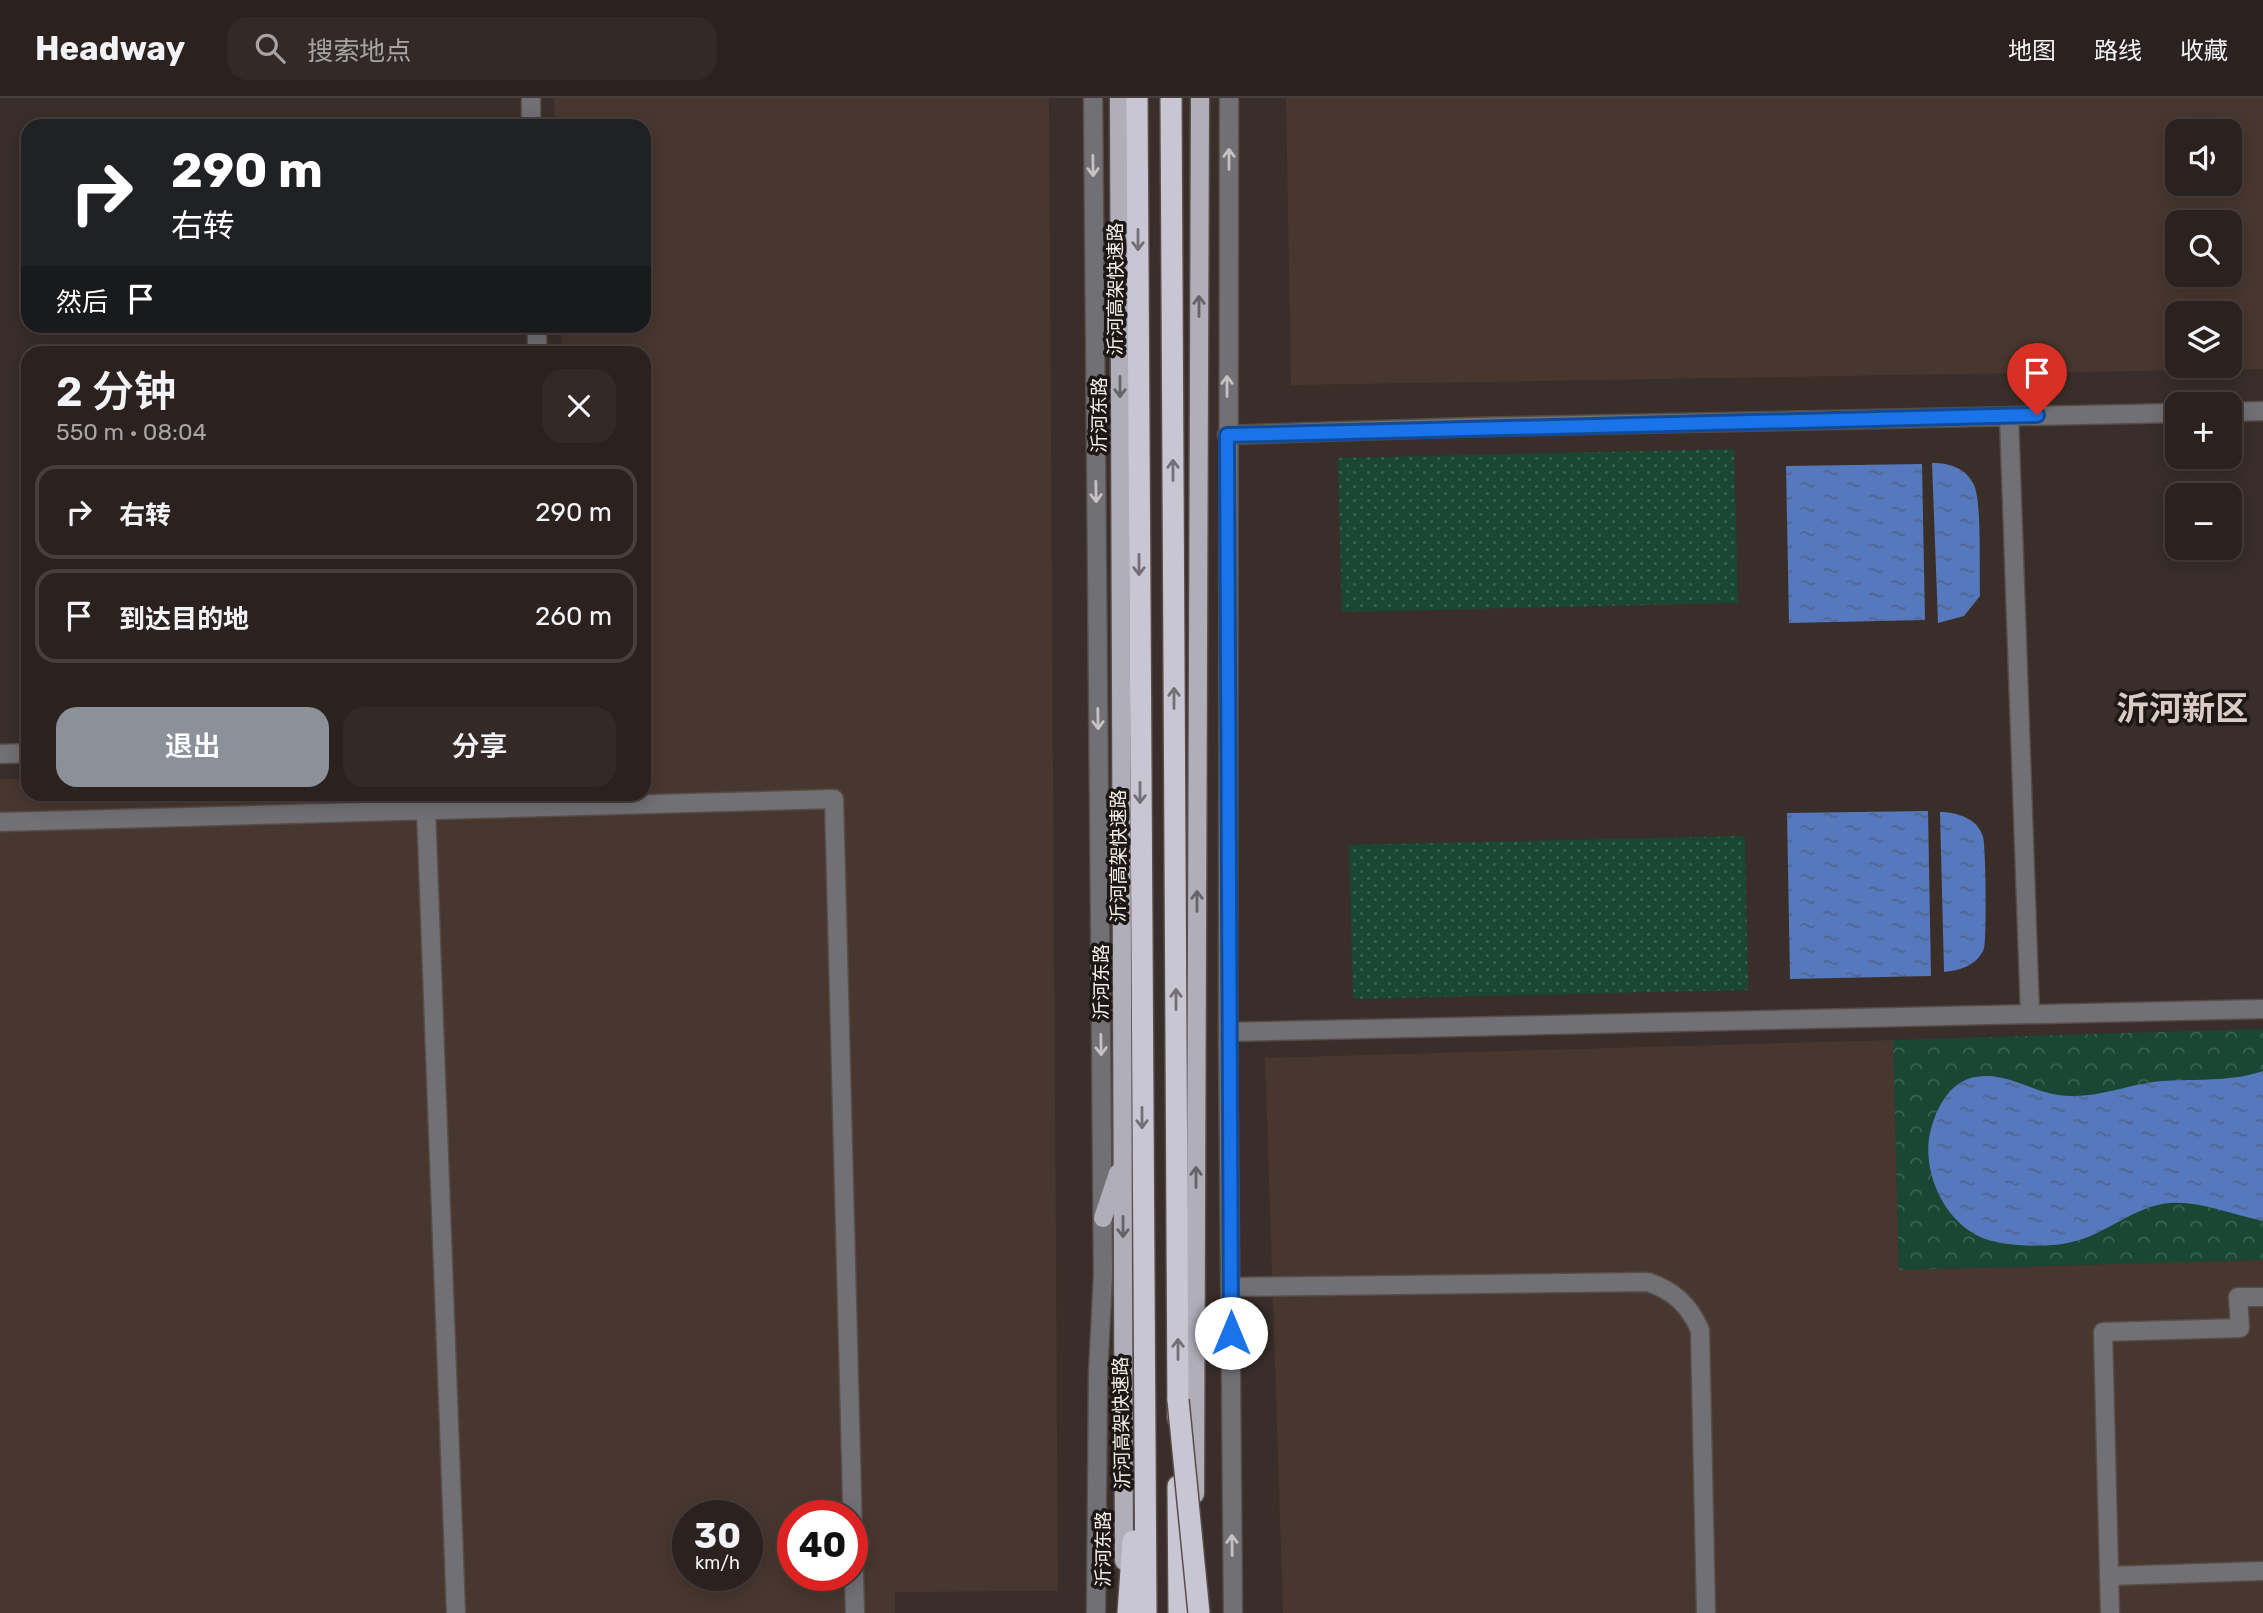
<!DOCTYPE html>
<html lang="zh">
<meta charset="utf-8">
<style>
:root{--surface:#2b221f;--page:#332a28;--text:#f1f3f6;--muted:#a6a4a4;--line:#473f3d;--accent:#8c9099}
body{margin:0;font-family:Rubik,"Noto Sans SC",sans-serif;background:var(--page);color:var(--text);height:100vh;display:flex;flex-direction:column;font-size:26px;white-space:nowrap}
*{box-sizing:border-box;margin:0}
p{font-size:23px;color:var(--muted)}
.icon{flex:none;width:38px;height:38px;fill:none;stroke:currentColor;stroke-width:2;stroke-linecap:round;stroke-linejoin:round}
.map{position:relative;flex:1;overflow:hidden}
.drawer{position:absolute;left:21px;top:248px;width:630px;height:455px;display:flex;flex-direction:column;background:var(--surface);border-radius:21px;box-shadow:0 4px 18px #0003,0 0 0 2px var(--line)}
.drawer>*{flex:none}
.banner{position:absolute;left:21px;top:21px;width:630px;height:214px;border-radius:21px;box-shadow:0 4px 18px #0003,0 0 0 2px var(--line);background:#202124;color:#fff;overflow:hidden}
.tools{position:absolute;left:2165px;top:21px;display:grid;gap:14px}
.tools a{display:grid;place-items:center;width:77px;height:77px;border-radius:14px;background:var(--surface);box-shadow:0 4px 18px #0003,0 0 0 2px var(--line);font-size:35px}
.speed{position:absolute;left:672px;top:1402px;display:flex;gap:14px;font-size:35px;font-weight:700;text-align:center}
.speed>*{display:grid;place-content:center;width:91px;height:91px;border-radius:50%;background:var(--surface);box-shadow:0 4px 18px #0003,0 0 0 2px var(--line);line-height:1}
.speed small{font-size:18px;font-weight:400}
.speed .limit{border:10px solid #d22;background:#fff;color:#111}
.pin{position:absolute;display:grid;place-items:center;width:60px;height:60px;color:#fff;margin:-72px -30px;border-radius:50% 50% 50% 0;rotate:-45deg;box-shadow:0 0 7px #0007}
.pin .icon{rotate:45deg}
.me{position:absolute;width:77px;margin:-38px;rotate:0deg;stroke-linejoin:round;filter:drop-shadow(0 0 5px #0008)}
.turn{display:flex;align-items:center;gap:24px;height:147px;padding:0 35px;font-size:32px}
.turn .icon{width:91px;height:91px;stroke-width:2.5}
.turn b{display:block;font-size:49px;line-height:60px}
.then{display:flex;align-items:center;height:66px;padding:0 35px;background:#0003;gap:14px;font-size:26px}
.round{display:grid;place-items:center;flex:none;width:74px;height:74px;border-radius:21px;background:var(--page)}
.headline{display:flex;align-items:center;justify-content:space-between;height:119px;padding:0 35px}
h1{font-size:42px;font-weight:600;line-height:52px}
.cta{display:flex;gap:14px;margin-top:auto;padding:14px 35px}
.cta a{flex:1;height:80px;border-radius:21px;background:var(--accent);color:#fff;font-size:28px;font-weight:600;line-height:80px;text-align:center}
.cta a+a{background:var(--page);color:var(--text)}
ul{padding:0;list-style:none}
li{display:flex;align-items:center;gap:21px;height:94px;margin:0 14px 10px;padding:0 21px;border:4px solid var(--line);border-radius:21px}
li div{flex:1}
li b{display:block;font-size:26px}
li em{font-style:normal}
header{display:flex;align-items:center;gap:42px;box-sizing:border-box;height:98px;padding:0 35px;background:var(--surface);border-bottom:2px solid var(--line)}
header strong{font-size:33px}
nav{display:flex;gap:38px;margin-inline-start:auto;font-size:24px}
.search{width:490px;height:63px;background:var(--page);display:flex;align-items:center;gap:18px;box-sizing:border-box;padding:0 24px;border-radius:21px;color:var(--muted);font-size:26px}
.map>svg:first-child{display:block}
</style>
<header>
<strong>Headway</strong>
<div class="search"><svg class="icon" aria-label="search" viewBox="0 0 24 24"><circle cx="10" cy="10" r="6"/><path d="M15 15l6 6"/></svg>搜索地点</div>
<nav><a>地图</a><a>路线</a><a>收藏</a></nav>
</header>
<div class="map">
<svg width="2263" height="1515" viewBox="0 0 2263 1515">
<defs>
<pattern id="park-crowns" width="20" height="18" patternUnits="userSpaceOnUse" patternTransform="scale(1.75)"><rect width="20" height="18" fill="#194733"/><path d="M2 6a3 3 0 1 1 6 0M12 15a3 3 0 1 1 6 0" fill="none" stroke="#3b6251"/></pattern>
<pattern id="garden-dots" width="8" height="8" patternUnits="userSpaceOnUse" patternTransform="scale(1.75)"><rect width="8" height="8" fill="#194733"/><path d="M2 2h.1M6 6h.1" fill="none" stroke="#3b6251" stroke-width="1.8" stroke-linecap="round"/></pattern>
<pattern id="water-ripples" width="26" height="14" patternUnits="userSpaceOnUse" patternTransform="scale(1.75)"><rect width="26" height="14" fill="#5678bc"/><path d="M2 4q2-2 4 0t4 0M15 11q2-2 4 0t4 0" fill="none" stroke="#51648d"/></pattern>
</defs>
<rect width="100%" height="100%" fill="#392e29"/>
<g fill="#48372e" fill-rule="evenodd">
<path d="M554,0H1049L1058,1493L895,1494V1515H0V681H28V696H644V256L562,255L561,228H644V28H555ZM688,1418H747V1477H688ZM793,1418H852V1477H793Z"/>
<path d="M1286,0H2263V271L1291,287ZM2177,33H2230V86H2177ZM2177,124H2230V177H2177ZM2177,215H2230V268H2177Z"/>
<polygon points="1893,942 1899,1172 2263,1162 2263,1515 1283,1515 1265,960"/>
</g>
<polygon fill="url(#park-crowns)" points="2263,931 2263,1162 1899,1172 1893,942"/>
<g fill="url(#garden-dots)">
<polygon points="1734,351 1738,505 1342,514 1338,360"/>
<polygon points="1745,738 1748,892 1353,901 1349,747"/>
</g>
<g fill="url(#water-ripples)">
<path d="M1932,365C1950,365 1966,370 1974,387C1982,403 1979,476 1980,498L1964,518L1938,525Z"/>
<polygon points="1922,366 1925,522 1789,525 1786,368"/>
<polygon points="1928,713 1931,878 1790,881 1787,715"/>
<path d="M1940,714C1956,714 1978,720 1983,739C1986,748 1987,845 1984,851C1976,868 1961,872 1944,874Z"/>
<path d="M2263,973V1123C2233,1117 2201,1103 2170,1105C2134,1108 2107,1136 2072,1144C2050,1150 1999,1149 1978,1138C1944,1121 1924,1077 1929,1040C1933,1018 1945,989 1968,981C2005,969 2033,998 2070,998C2098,999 2125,988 2153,984C2190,980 2228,985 2263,973Z"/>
</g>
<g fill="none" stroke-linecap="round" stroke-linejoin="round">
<g stroke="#574d48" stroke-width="21">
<g id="minor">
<polyline points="531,0 531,28"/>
<polyline points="1093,0 1103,1177 1098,1276 1096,1515"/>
<polyline points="1229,0 1228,934 1233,1515"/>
<polyline points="537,228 537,256"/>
<polyline points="2230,314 2263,313"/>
<polyline points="2009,318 2030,916"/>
<polyline points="1227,337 1474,329 2177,315"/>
<polyline points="0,656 28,655"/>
<polyline points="426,711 456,1515"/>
<polyline points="0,724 834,701 855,1515"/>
<polyline points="1228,934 2263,911"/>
<path d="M1231,1189L1648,1184C1674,1193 1689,1207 1700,1232L1706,1515"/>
<polyline points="2109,1478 2263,1473"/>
<polyline points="2110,1515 2103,1234 2240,1230 2238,1199 2263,1199"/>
</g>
</g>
<g stroke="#574d48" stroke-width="21">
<g id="major">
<polyline points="1119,0 1124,1463"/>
<polyline points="1103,1120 1118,1075"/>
<polyline points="1195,1396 1200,0"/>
</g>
</g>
<g stroke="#574d48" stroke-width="24">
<g id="highway">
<polyline points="1137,0 1146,1515"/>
<polyline points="1171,0 1178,1320"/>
<polyline points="1178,1388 1179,1515"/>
<polyline points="1128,1515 1133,1443"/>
</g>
</g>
<use href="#minor" stroke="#717075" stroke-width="18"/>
<use href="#major" stroke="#b0aeb9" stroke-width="18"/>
<use href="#highway" stroke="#c9c6d3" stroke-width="21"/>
<g stroke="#574d48" stroke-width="24" stroke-linecap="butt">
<polyline id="highway-bridge" points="1178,1302 1199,1515"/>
</g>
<use href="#highway-bridge" stroke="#c9c6d3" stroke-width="21"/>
</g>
<defs><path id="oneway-shaft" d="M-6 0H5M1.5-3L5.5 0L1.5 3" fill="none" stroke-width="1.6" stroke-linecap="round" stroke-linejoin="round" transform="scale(1.75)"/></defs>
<g stroke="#c7c1c1">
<use href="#oneway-shaft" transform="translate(1229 61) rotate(-90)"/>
<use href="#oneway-shaft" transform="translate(1093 68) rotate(89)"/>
<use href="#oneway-shaft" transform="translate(1227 288) rotate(-90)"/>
<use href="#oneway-shaft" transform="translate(1096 394) rotate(89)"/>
<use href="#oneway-shaft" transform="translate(1098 621) rotate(89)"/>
<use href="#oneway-shaft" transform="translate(1101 947) rotate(89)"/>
<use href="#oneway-shaft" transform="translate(1232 1447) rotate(-91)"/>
</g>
<g stroke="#736f74">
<use href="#oneway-shaft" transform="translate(1138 142) rotate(90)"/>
<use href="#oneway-shaft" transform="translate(1173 372) rotate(-90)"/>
<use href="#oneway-shaft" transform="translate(1139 467) rotate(90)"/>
<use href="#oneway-shaft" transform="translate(1174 600) rotate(-90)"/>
<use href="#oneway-shaft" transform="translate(1140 695) rotate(90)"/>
<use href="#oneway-shaft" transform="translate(1176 901) rotate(-90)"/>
<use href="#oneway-shaft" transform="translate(1142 1020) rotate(90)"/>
<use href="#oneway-shaft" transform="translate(1178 1251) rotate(-90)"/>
</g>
<g stroke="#666367">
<use href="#oneway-shaft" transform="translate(1199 208) rotate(-90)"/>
<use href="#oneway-shaft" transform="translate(1120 289) rotate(90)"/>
<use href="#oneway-shaft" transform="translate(1197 803) rotate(-90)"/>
<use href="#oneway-shaft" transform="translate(1196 1079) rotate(-90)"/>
<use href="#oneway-shaft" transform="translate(1123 1129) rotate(90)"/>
</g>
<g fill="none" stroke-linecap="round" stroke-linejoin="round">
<g stroke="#114b97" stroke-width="18">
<polyline id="route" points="1231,1235 1227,337 2037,317"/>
</g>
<use href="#route" stroke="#1a73e8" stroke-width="12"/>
</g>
<g text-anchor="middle" stroke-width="7" stroke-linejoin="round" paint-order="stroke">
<g font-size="19" fill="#f5edea" stroke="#1d1815">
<text transform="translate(1115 191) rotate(-90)" y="7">沂河高架快速路</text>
<text transform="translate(1099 317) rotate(-90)" y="7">沂河东路</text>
<text transform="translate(1118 758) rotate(-90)" y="7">沂河高架快速路</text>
<text transform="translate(1101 884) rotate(-90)" y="7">沂河东路</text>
<text transform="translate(1121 1325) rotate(-91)" y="7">沂河高架快速路</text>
<text transform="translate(1103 1451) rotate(-90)" y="7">沂河东路</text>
</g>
<g font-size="33" font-weight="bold" fill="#daccc5" stroke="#1d1815">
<text x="2182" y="622">沂河新区</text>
</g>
</g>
</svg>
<div class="tools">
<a><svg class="icon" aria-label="sound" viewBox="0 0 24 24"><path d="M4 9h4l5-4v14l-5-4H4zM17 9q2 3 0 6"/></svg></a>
<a><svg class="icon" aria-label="search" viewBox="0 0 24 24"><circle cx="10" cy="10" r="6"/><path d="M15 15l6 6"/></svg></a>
<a><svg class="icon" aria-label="layers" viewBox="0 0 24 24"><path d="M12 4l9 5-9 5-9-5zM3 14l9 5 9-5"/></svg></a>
<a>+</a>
<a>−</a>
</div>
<div class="speed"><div>30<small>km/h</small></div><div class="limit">40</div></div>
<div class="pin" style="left:2037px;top:317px;background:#d93025"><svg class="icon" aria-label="arrive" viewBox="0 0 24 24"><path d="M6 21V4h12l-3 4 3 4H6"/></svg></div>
<svg class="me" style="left:1231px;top:1235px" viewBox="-20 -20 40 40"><circle r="19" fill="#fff"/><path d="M0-13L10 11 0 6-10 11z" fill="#1a73e8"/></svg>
<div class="banner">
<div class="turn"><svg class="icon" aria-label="right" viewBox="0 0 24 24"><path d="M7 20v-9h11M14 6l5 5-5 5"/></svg><div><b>290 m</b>右转</div></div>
<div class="then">然后<svg class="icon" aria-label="arrive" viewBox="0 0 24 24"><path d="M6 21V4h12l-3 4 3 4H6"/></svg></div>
</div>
<section class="drawer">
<div class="headline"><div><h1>2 分钟</h1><p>550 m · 08:04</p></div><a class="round"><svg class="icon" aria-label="close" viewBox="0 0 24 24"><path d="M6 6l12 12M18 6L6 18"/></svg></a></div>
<ul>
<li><svg class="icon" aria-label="right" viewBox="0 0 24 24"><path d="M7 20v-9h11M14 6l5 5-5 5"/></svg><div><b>右转</b></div><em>290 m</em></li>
<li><svg class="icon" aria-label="arrive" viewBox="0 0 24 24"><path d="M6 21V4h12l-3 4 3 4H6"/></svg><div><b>到达目的地</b></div><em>260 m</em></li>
</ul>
<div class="cta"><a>退出</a><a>分享</a></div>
</section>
</div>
